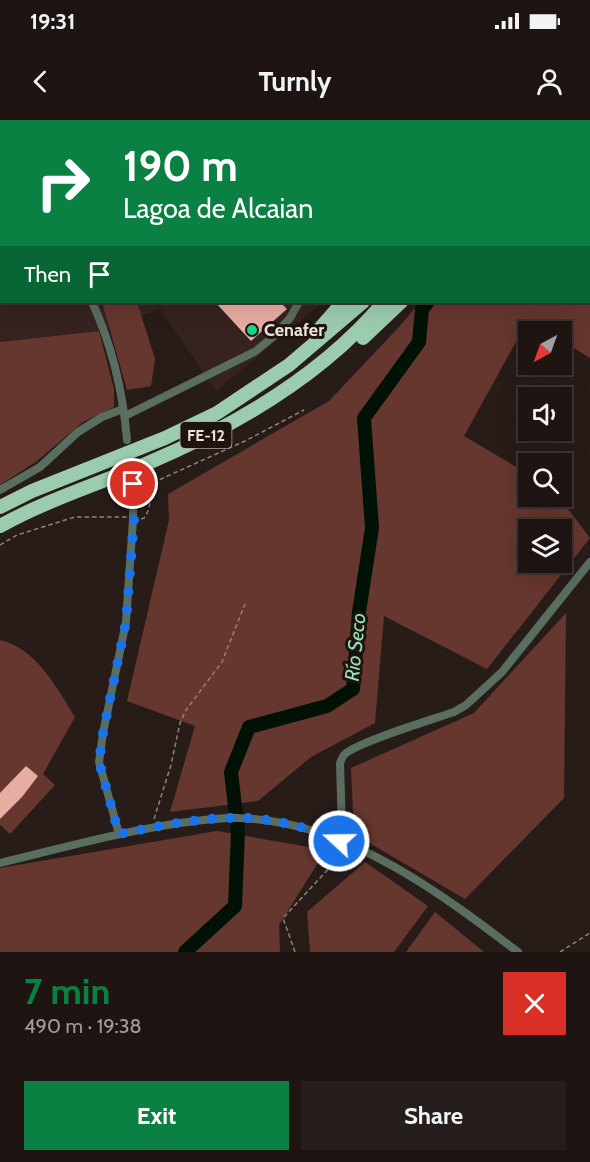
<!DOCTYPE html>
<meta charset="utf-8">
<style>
:root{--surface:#1e1513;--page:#261e1c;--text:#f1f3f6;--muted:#a19fa0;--line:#3c3433;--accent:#0b8043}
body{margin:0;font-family:Cabin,sans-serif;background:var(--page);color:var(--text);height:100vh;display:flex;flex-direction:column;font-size:22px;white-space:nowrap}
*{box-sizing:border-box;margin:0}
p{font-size:20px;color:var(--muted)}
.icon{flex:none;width:33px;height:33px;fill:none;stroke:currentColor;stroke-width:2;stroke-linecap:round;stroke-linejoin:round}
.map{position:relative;height:832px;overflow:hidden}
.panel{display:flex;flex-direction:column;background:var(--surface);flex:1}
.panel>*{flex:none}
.guide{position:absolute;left:0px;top:0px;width:591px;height:183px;box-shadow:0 6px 24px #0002,0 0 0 2px var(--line);background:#0b8043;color:#fff;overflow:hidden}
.needle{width:39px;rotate:221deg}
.controls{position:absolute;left:518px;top:201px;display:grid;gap:12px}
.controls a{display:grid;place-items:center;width:54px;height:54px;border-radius:0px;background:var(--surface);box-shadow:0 6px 24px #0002,0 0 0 2px var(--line);font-size:30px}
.pin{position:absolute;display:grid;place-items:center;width:51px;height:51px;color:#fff;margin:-26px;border:3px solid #fff;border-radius:50%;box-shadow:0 2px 6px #0007}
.me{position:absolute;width:66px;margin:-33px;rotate:291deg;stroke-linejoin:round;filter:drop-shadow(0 0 4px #0008)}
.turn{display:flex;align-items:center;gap:21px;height:126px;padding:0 24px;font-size:27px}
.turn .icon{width:78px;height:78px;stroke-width:2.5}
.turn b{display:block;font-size:42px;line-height:51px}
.then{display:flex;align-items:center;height:57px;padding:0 24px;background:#0003;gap:12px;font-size:22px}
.round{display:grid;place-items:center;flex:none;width:63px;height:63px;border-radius:0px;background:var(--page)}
.head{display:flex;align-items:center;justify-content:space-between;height:102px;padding:0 24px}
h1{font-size:36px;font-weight:800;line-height:45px;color:var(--accent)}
.action{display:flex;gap:12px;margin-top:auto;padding:12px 24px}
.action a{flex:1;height:69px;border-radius:0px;background:var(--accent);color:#fff;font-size:24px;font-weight:800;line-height:69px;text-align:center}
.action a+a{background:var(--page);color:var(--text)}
.status{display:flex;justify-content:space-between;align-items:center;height:42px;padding:0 30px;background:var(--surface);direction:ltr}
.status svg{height:16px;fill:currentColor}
header{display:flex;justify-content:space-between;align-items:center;height:78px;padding:0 24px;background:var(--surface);font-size:27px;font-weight:800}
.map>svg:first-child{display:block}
</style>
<div class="status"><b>19:31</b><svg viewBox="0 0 49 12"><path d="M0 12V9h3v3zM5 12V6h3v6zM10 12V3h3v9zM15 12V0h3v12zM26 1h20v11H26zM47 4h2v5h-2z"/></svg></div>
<header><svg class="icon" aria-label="back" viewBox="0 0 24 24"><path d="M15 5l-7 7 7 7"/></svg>Turnly<svg class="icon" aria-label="person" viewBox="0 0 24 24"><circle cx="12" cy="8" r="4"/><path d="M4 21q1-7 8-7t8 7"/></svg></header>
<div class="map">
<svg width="590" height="832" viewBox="0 0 590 832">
<rect width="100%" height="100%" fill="#281c19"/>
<polygon fill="#36231f" points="0,0 470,0 2,2 2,182 323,182 216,271 160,189 99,211 0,222"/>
<g fill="#66372e" fill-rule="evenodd">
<path d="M590,74V238L561,220V212L547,211L528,200L464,316L528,354V376L559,377L590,418L487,549L384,496L375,603L311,637L258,681L170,692L195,606L127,581L169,400L168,374L329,281L399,207L420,182H590ZM528,410H561V442H528Z"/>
<polygon points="102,182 137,182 155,239 151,266 127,270"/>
<polygon points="99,211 114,269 114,287 83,302 37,341 0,365 0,222"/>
<polygon points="566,493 564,678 465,779 354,714 351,648 474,593"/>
<path d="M0,520C36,528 57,568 75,597L43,654L55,665L10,714L0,705Z"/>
<polygon points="217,711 326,730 279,805 280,832 0,832 0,748"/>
<polygon points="365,742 428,786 394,832 310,832 307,792"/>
<polygon points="435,792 484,832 406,832"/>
</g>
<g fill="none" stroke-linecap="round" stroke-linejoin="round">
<polyline stroke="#001206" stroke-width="14" points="185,832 235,786 238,712 231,652 249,607 327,586 353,569 359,492 372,408 364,298 419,222 422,189 428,182"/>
</g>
<g fill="#e6ada1">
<polygon points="215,182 280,182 287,189 251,221"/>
<polygon points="26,646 38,656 22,677 0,699 0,673"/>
</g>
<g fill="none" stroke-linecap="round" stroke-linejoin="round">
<g stroke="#8c827f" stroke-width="1.5" stroke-dasharray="4.5 3" stroke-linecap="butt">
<path d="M141,399L144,398C154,384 146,374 161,359L245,321L304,290"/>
<polyline points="0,425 17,415 75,397 127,397"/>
<polyline points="154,699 171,645 180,603 186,590 222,542 245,484"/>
<polyline points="295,832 283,798 345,731"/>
<polyline points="560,832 590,813"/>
</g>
<polyline stroke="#596d60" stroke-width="4" points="0,15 2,17"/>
<g stroke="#596d60" stroke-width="8">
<polyline points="176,2 177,0"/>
<path d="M92,182C112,225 123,273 127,320"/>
<polyline points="125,296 256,231 275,215 290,198 299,182"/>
<polyline points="0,370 40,347 78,312 102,297 123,289"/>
<polyline points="119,714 99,642 103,613 126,502 133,400 133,365"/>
<path d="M339,721L342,710L340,643C341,641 342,637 344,635C354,623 434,599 454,592L466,585L502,552L590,442"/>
<path d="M0,743C75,725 150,703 227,698C236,697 245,699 254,699C352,707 442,774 518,832"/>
</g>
<g stroke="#9cccaf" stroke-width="14">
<polyline points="487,2 487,0"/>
<polyline points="509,2 510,0"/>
<polyline points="529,2 530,0"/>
<polyline points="577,2 578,0"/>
<polyline points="315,214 343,182"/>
<polyline points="363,218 401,182"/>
<polyline points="0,387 32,371 165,318 217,293 289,245 363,182"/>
<path d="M0,406C47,380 98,364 148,343C235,306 323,255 384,182"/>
</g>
</g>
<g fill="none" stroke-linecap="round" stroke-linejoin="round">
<path stroke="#1a73e8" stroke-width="10" stroke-dasharray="0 18" d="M133,364L134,400L126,502L103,613L99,642L119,714C154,707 192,699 228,698C265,696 305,706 339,721"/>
</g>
<circle fill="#12d98a" stroke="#1f1310" stroke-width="2" cx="252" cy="210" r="6"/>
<g text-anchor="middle" stroke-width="6" stroke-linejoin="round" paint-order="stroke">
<rect fill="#1f1310" stroke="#aea4a2" stroke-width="1.5" x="180.5" y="302" width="51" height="26" rx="4.5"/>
<g font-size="16" font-weight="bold" fill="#ebe2e0">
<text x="206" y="321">FE-12</text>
</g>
<g font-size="18" font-weight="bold" fill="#ebe2e0" stroke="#1f1310" text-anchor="start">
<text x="264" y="216">Cenafer</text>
</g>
<g font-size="20" font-style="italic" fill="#95e2b5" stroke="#1f1310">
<text transform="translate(355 527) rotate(-84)" y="7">Río Seco</text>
</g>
</g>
</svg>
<div class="controls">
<a><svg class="needle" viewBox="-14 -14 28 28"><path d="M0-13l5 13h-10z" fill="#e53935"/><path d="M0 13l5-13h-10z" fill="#a19fa0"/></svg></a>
<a><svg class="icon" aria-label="sound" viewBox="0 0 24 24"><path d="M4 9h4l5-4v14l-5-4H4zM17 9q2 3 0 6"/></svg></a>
<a><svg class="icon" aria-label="search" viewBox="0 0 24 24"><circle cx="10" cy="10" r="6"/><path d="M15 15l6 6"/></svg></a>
<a><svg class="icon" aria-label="layers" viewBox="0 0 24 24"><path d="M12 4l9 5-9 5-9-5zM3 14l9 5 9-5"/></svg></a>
</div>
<div class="pin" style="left:133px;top:364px;background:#d93025"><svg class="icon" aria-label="arrive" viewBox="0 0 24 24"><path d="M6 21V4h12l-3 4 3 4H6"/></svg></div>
<svg class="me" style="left:339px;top:721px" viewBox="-20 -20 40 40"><circle r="17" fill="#1a73e8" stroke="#fff" stroke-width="3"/><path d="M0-11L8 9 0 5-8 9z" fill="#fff"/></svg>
<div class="guide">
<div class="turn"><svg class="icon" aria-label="right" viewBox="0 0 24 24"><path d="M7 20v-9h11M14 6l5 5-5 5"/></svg><div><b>190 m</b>Lagoa de Alcaian</div></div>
<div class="then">Then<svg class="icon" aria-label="arrive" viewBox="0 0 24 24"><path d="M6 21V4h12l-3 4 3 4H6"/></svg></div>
</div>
</div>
<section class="panel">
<div class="head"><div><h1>7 min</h1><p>490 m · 19:38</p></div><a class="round" style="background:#d93025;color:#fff"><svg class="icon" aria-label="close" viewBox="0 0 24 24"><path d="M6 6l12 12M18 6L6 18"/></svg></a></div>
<div class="action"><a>Exit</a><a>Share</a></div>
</section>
